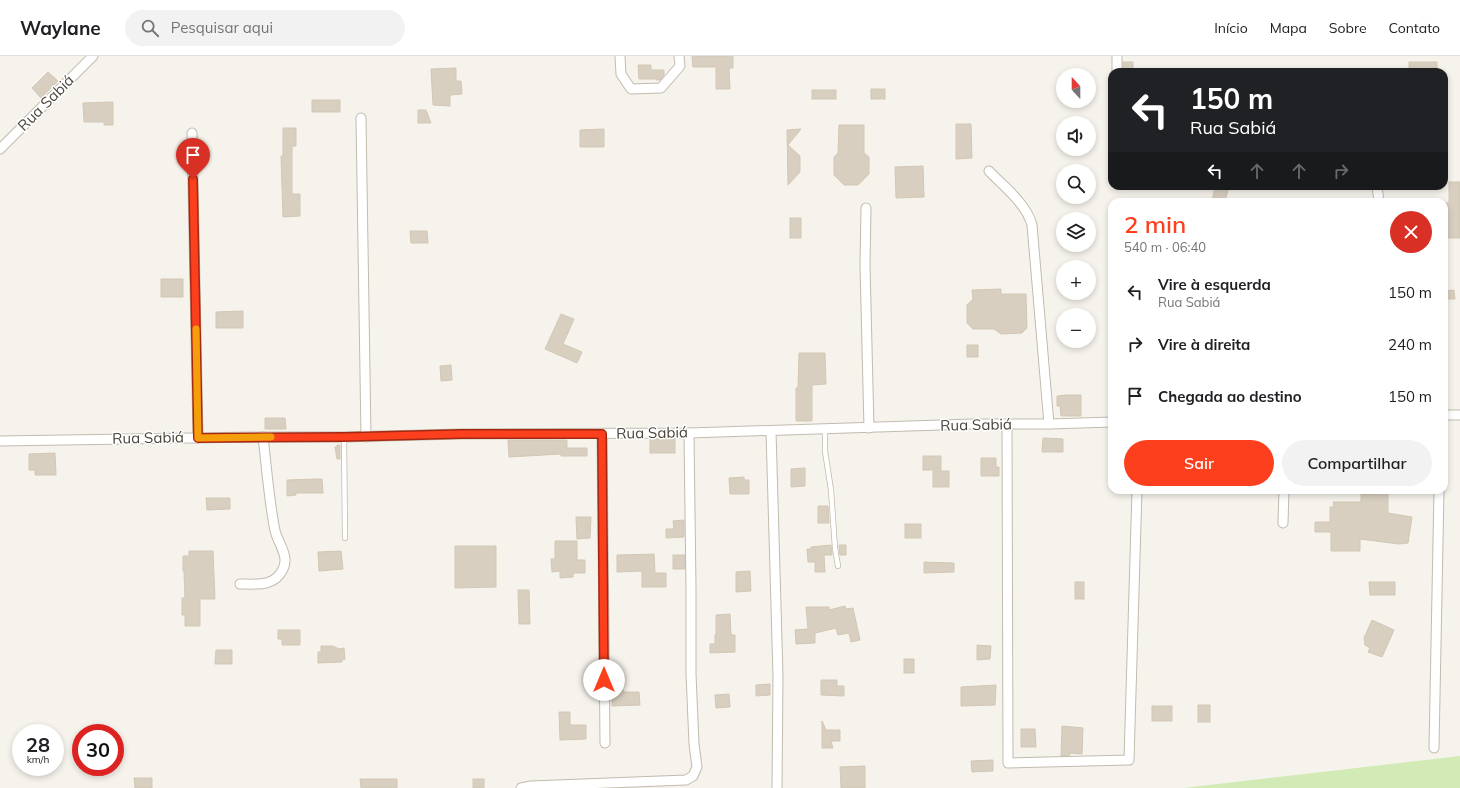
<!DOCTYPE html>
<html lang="pt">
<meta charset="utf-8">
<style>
:root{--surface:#fff;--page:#f2f2f2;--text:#202124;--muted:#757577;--line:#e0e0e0;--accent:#fc3f1d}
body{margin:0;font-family:Mulish,sans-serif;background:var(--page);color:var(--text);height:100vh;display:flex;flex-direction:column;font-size:15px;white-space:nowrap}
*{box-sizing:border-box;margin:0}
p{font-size:13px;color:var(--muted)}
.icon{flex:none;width:22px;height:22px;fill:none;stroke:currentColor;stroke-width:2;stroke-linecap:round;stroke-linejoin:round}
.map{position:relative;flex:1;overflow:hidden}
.drawer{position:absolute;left:1108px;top:142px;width:340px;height:296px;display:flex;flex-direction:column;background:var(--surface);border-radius:12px;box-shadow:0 2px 6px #0003}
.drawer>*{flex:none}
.top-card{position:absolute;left:1108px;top:12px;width:340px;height:122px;border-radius:12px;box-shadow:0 2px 6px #0003;background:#202124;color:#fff;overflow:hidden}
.needle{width:26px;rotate:339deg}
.controls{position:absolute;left:1056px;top:12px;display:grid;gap:8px}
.controls a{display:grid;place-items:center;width:40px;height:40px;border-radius:50%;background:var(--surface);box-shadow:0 2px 6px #0003;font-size:20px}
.speed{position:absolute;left:12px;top:668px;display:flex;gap:8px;font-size:20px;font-weight:700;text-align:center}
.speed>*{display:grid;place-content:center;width:52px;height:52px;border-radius:50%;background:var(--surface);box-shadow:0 2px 6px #0003;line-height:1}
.speed small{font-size:10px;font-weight:400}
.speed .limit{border:6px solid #d22;background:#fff;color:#111}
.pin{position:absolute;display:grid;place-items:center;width:34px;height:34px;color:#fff;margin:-41px -17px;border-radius:50% 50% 50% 0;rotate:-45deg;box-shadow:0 0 4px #0007}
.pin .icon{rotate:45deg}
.me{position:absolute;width:44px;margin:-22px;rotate:0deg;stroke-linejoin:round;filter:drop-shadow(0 0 3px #0008)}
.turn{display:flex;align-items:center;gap:14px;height:84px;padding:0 16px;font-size:18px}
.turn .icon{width:52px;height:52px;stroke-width:2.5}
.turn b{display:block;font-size:28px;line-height:34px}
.lanes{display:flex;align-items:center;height:38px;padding:0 16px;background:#0003;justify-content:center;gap:20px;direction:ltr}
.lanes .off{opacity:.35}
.round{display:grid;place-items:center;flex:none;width:42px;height:42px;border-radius:21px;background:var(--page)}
.headline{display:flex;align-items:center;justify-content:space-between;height:68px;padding:0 16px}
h1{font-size:24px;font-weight:600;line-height:30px;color:var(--accent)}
.cta{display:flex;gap:8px;margin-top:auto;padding:8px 16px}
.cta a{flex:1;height:46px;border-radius:24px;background:var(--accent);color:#fff;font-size:16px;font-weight:600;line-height:46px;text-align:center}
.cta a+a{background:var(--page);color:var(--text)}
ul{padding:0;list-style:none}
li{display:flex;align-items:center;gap:12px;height:52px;padding:0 16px}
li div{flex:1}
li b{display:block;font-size:15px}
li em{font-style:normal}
header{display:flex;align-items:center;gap:24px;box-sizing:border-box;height:56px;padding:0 20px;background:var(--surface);border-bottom:1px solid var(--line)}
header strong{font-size:19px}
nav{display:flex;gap:22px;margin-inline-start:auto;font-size:14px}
.search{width:280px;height:36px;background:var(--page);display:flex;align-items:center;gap:10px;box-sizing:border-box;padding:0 14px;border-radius:22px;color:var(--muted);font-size:15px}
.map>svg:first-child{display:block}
</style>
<header>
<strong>Waylane</strong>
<div class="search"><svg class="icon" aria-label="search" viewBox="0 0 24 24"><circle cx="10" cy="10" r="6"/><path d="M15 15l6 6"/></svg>Pesquisar aqui</div>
<nav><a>Início</a><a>Mapa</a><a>Sobre</a><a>Contato</a></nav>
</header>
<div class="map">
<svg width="1460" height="732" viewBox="0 0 1460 732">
<rect width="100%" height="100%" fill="#f6f3ec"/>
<polygon fill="#d2eab5" points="1460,700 1460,732 1183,732"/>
<g fill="#d8cfc1" stroke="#d3c7b4">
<polygon points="692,0 733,0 733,12 729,12 730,33 716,33 716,11 693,11"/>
<rect x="1123" y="6" width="10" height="10"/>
<rect x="1409" y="6" width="28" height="10"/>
<polygon points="638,9 651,9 651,14 664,14 664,19 660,24 656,24 656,23 639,23"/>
<polygon points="456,12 456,25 461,25 462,38 450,39 450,50 433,49 431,13"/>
<polygon points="48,16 58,25 41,42 32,32"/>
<rect x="871" y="33" width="14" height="10"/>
<rect x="812" y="34" width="24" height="9"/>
<rect x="312" y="44" width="28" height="12"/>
<polygon points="113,46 113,69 104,69 104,66 84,66 83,47"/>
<polygon points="418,54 426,54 431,67 418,67"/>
<polygon points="956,68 971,68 972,102 956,103"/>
<polygon points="839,69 864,69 864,97 869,101 869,118 858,129 844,129 834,119 834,101 838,97"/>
<polygon points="283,72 296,72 296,90 292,90 292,138 300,138 300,160 283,161 281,100 283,100"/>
<polygon points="604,73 604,91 580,91 580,74"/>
<polygon points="801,73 788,89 800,100 800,116 788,129 787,74"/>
<polygon points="923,110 924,141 896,142 895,111"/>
<polygon points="1449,126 1460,126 1460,182 1445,182 1444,147 1449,147"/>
<polygon points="1215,131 1228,134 1225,146 1212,145"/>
<rect x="790" y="162" width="11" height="20"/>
<polygon points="410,175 427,175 428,187 411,187"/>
<rect x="161" y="223" width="22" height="18"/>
<polygon points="1001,233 1001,238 1026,238 1027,272 1022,277 1001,278 994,273 973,273 967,267 967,249 973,243 972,234"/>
<polygon points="1454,234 1455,243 1444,243 1444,235"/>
<polygon points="243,255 243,272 216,272 216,256"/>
<polygon points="561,258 574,263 563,288 582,296 577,307 545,293"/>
<rect x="967" y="289" width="11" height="12"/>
<polygon points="799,297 825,297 826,328 812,329 812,365 796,365 796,332 798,332"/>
<polygon points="451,309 452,324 441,325 440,310"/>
<polygon points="1067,339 1081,339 1081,360 1061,360 1060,350 1057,350 1057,340"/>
<polygon points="265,362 285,362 286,373 265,373"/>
<polygon points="1043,382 1063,383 1063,396 1042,396"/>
<rect x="650" y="383" width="25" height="14"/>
<polygon points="508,384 567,384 567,392 587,392 587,400 561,400 561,398 509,401"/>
<polygon points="337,389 340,389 340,403 337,403 335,391 337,391"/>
<polygon points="55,397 56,419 35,419 35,414 29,414 29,398"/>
<rect x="923" y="400" width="18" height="14"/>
<polygon points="981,402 996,402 996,411 999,411 999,420 981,420"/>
<polygon points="805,412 805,430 791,431 791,413"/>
<rect x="933" y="415" width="16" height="16"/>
<polygon points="744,421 744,424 749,424 749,438 730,438 729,422"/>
<polygon points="318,423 322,423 323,437 296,437 296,439 287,440 287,424"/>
<polygon points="1388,437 1388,457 1412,461 1408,487 1399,488 1360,483 1360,495 1331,495 1331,476 1315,476 1315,466 1330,466 1330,451 1334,451 1333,446 1361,446 1361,438"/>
<polygon points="206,442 230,442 230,453 207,454"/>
<polygon points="818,450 828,450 829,467 818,467"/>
<polygon points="576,461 591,461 590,482 577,483"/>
<polygon points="684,464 684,481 666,482 666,473 674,473 673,465"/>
<rect x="905" y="468" width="16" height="14"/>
<polygon points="555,485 577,485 577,504 585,504 585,517 573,517 573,521 560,522 560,515 552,516 551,503 555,503"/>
<polygon points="831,489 832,499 824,499 825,516 815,516 815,506 808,506 807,493 811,493 811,491"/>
<polygon points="839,489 846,489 846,499 840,499"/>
<polygon points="455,490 496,490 496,531 455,532"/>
<polygon points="189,495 213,495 215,543 200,543 200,570 185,570 185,559 182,559 182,542 185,542 184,515 183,515 183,500 189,500"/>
<polygon points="341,495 343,513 319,515 318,496"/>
<polygon points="654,498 655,517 666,517 666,531 642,531 642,515 617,516 617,499"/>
<rect x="673" y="499" width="12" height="14"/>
<polygon points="924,506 954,507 954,516 924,517"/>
<polygon points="750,515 751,535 736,536 736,516"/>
<rect x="1075" y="526" width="9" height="17"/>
<polygon points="1369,526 1395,526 1395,539 1370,539"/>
<polygon points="518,534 529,534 530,568 519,568"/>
<polygon points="845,550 846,553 853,552 860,584 851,586 849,577 838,579 836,572 815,577 815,587 796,588 795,574 808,573 806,551 829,551 829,554"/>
<polygon points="730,558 731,579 735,579 735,596 710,597 710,588 715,588 715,579 716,579 716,559"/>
<polygon points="1372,564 1394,574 1382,601 1368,596 1370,592 1365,589 1364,582"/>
<polygon points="278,574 300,574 300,589 282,589 282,583 278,583"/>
<polygon points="977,589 991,590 990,603 977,604"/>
<polygon points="321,590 333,590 339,593 344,592 345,603 342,604 342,606 318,607 318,596 321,596"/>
<polygon points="216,594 232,594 232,608 215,608"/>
<rect x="904" y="603" width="10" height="14"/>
<polygon points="821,624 837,624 837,630 844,630 844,640 821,639"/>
<polygon points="770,628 770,639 756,640 756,629"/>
<polygon points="996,629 995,649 961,650 961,631"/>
<polygon points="612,633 622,633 624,636 639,636 640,649 612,650"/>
<polygon points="729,638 730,651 716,652 715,639"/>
<rect x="1198" y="649" width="12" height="17"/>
<rect x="1152" y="650" width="20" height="15"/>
<polygon points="559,656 570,656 570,669 586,669 586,683 560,684"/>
<polygon points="822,665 826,674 840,674 840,685 831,685 833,692 822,692"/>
<polygon points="1062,670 1083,672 1082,698 1070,697 1070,699 1061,700"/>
<polygon points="1021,673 1035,673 1036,691 1021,691"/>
<polygon points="993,704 993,715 972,716 971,705"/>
<polygon points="865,710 865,732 841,732 840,711"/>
<polygon points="134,722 152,722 152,732 135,732"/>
<polygon points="360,723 397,723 397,732 361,732"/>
<rect x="473" y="723" width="11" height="9"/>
</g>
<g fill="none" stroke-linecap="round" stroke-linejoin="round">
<g stroke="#c2bbae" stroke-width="6">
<g id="lane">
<polyline points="825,373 825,395 831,434 835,492 838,510"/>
<polyline points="344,381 345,482"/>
</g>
</g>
<g stroke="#c2bbae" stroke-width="11">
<g id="street">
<polyline points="620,0 621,18 631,33 661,32 680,10 679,0"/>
<polyline points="1117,0 1117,16"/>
<polyline points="361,62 366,381"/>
<polyline points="192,77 198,382"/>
<polyline points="0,93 93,0"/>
<path d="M989,115C1004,131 1026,147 1032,169L1049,368"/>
<polyline points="1377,130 1379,146"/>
<polyline points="866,152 865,209 869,372"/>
<polyline points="1444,359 1460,359"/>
<polyline points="1007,368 1008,707 1129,704 1137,434"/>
<polyline points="771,375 778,620 777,732"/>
<polyline points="602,378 605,687"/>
<polyline points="0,385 263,381 344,381 460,378 689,377 972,368 1049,368 1112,366"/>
<polyline points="1283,467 1284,434"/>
<path d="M240,528C256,528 275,531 283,513C289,501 280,490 276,478C274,472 273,464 272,457C268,432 266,406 263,381"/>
<polyline points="1434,692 1439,434"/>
<polyline points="521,732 531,730 686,724 693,720 697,711 694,688 691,618 691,532 689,377"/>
</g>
</g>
<use href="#lane" stroke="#fff" stroke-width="4.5"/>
<use href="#street" stroke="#fff" stroke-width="9"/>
</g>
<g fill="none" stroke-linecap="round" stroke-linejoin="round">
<g stroke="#a42913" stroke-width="10">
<polyline id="route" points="193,123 198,382 344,381 460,378 602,378 604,624"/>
</g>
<use href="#route" stroke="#fc3f1d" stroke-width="7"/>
<polyline stroke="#f59e0b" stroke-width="7" points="196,273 198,382 271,381"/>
</g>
<g text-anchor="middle" stroke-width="3" stroke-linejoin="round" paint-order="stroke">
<g font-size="15" fill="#4b4439" stroke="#fff">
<text transform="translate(46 47) rotate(-45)" y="5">Rua Sabiá</text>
<text transform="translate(976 369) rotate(-1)" y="5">Rua Sabiá</text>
<text transform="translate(652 377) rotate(-1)" y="5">Rua Sabiá</text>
<text transform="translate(148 382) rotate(-1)" y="5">Rua Sabiá</text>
</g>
</g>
</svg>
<div class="controls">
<a><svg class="needle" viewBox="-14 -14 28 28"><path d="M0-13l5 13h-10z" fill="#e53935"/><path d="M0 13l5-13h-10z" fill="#757577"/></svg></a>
<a><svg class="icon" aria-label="sound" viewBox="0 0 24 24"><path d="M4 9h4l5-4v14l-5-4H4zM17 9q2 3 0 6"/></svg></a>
<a><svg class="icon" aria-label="search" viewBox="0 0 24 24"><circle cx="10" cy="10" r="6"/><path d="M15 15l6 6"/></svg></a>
<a><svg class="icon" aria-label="layers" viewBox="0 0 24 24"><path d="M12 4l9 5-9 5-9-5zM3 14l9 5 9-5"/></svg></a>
<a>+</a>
<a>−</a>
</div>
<div class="speed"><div>28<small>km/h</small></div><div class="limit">30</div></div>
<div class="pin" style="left:193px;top:123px;background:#d93025"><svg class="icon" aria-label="arrive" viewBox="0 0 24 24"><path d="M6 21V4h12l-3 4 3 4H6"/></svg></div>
<svg class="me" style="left:604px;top:624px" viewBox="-20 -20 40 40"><circle r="19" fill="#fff"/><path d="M0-13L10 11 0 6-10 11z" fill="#fc3f1d"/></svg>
<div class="top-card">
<div class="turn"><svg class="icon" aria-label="left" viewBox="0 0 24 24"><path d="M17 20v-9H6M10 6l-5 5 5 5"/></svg><div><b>150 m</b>Rua Sabiá</div></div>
<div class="lanes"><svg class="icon" aria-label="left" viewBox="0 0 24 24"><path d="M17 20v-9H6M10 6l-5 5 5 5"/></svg><svg class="icon off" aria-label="ahead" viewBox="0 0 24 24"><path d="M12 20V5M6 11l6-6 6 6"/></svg><svg class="icon off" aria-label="ahead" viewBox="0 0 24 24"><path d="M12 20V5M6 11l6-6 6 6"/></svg><svg class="icon off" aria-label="right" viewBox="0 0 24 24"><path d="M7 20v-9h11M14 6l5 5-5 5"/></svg></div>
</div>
<section class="drawer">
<div class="headline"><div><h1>2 min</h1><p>540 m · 06:40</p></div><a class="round" style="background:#d93025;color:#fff"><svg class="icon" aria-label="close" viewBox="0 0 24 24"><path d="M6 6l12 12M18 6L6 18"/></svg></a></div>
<ul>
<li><svg class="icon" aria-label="left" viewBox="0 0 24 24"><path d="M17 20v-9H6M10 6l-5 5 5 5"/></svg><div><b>Vire à esquerda</b><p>Rua Sabiá</p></div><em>150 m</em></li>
<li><svg class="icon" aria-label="right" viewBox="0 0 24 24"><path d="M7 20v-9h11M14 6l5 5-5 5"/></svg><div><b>Vire à direita</b></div><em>240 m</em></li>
<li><svg class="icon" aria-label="arrive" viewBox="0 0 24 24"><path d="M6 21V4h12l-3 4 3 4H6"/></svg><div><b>Chegada ao destino</b></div><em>150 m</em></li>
</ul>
<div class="cta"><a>Sair</a><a>Compartilhar</a></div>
</section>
</div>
